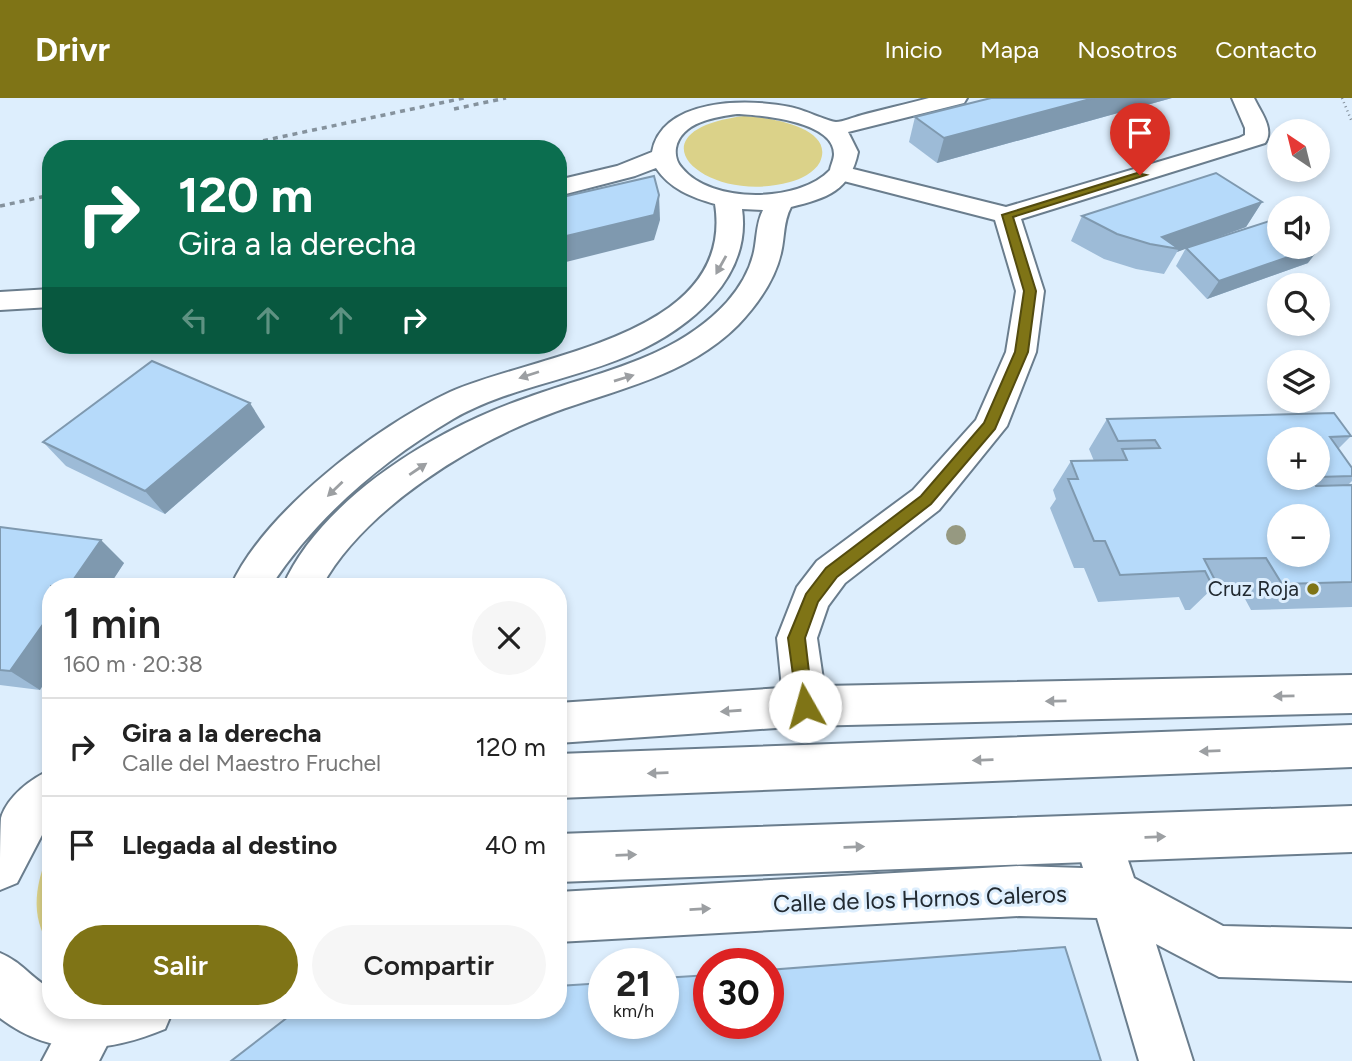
<!DOCTYPE html>
<html lang="es">
<meta charset="utf-8">
<style>
:root{--surface:#fff;--page:#f6f6f6;--text:#222;--muted:#767676;--line:#e0e0e0;--accent:#7f7416}
body{margin:0;font-family:Figtree,sans-serif;background:var(--page);color:var(--text);height:100vh;display:flex;flex-direction:column;font-size:26px;white-space:nowrap}
*{box-sizing:border-box;margin:0}
p{font-size:23px;color:var(--muted)}
.icon{flex:none;width:38px;height:38px;fill:none;stroke:currentColor;stroke-width:2;stroke-linecap:round;stroke-linejoin:round}
.map{position:relative;flex:1;overflow:hidden}
.details{position:absolute;left:42px;top:480px;width:525px;height:441px;display:flex;flex-direction:column;background:var(--surface);border-radius:28px;box-shadow:0 4px 10px #0003}
.details>*{flex:none}
.top-card{position:absolute;left:42px;top:42px;width:525px;height:214px;border-radius:28px;box-shadow:0 4px 10px #0003;background:#0b6e4f;color:#fff;overflow:hidden}
.needle{width:46px;rotate:325deg}
.controls{position:absolute;left:1267px;top:21px;display:grid;gap:14px}
.controls a{display:grid;place-items:center;width:63px;height:63px;border-radius:50%;background:var(--surface);box-shadow:0 4px 10px #0003;font-size:35px}
.speed{position:absolute;left:588px;top:850px;display:flex;gap:14px;font-size:35px;font-weight:700;text-align:center}
.speed>*{display:grid;place-content:center;width:91px;height:91px;border-radius:50%;background:var(--surface);box-shadow:0 4px 10px #0003;line-height:1}
.speed small{font-size:18px;font-weight:400}
.speed .limit{border:10px solid #d22;background:#fff;color:#111}
.pin{position:absolute;display:grid;place-items:center;width:60px;height:60px;color:#fff;margin:-72px -30px;border-radius:50% 50% 50% 0;rotate:-45deg;box-shadow:0 0 7px #0007}
.pin .icon{rotate:45deg}
.me{position:absolute;width:77px;margin:-38px;rotate:353deg;stroke-linejoin:round;filter:drop-shadow(0 0 5px #0008)}
.turn{display:flex;align-items:center;gap:24px;height:147px;padding:0 21px;font-size:32px}
.turn .icon{width:91px;height:91px;stroke-width:2.5}
.turn b{display:block;font-size:49px;line-height:60px}
.lanes{display:flex;align-items:center;height:66px;padding:0 21px;background:#0003;justify-content:center;gap:35px;direction:ltr}
.lanes .off{opacity:.35}
.round{display:grid;place-items:center;flex:none;width:74px;height:74px;border-radius:37px;background:var(--page)}
.headline{display:flex;align-items:center;justify-content:space-between;height:119px;padding:0 21px}
h1{font-size:42px;font-weight:600;line-height:52px}
.action{display:flex;gap:14px;margin-top:auto;padding:14px 21px}
.action a{flex:1;height:80px;border-radius:42px;background:var(--accent);color:#fff;font-size:28px;font-weight:600;line-height:80px;text-align:center}
.action a+a{background:var(--page);color:var(--text)}
ul{padding:0;list-style:none}
li{display:flex;align-items:center;gap:21px;height:98px;padding:0 21px;border-top:2px solid var(--line)}
li div{flex:1}
li b{display:block;font-size:26px}
li em{font-style:normal}
header{display:flex;align-items:center;gap:42px;box-sizing:border-box;height:98px;padding:0 35px;background:var(--accent);color:#fff}
header strong{font-size:33px}
nav{display:flex;gap:38px;margin-inline-start:auto;font-size:24px}
.map>svg:first-child{display:block}
</style>
<header>
<strong>Drivr</strong>
<nav><a>Inicio</a><a>Mapa</a><a>Nosotros</a><a>Contacto</a></nav>
</header>
<div class="map">
<svg width="1352" height="963" viewBox="0 0 1352 963">
<rect width="100%" height="100%" fill="#ddeefd"/>
<g fill="#dbd289">
<path d="M744,18C764,19 836,28 820,64C814,75 801,81 790,84C705,108 625,33 744,18Z"/>
<path d="M51,749V850C28,817 36,783 51,749Z"/>
</g>
<g fill="none" stroke-linecap="round" stroke-linejoin="round">
<g stroke="#6a7d8d" stroke-width="4">
<g id="street">
<path d="M1232,0H1254C1260,13 1275,31 1265,45L1021,121L1044,193L1036,254L1007,328L939,412L845,485L828,508L817,540L824,588L1352,577V615L805,628L558,645V605L782,590L777,540L797,489L817,463L913,392L976,322L1006,254L1016,193L995,122L832,80L829,75L832,70L841,68L1006,109L1239,40L1245,37V30Z"/>
<polygon points="1098,717 1115,724 1134,780 1223,828 1352,831 1352,883 1219,879 1156,846 1193,963 1139,963 1097,820 1019,818 558,844 558,794 1019,768 1083,770 1074,741 1081,724"/>
</g>
</g>
<g stroke="#6a7d8d" stroke-width="4">
<g id="secondary">
<path d="M929,0H967L964,5L848,34L858,54C850,93 827,100 791,109C783,124 785,138 781,155C775,182 757,207 738,227C687,278 617,291 552,315C472,344 363,412 322,488H283C322,399 440,329 529,299C598,274 675,261 727,204C741,188 752,169 755,148C757,135 757,124 763,112L742,111C752,180 689,231 632,256C573,282 509,289 453,321C382,363 316,419 271,488H231C264,414 377,328 450,294C535,256 736,239 715,106C691,99 670,91 656,70L635,78L558,98V82L617,68L652,54C662,0 747,0 790,9C802,11 827,23 836,24C843,24 854,19 862,17C884,11 907,6 929,0ZM737,16C760,17 834,23 834,56C834,61 831,67 830,72C799,105 711,106 682,70C677,65 675,57 676,50C681,24 715,19 737,16Z"/>
<polygon points="51,191 51,209 0,212 0,194"/>
<polygon points="69,912 114,912 119,924 99,963 42,963"/>
</g>
</g>
<g stroke="#6a7d8d" stroke-width="4">
<g id="primary">
<polygon points="1352,627 1352,669 558,700 558,656"/>
<path d="M51,672V728L42,737L17,785L0,792C0,775 0,734 1,720C7,699 31,680 51,672Z"/>
<polygon points="1352,708 1352,754 558,784 558,736"/>
<path d="M0,855C22,864 31,880 51,891V912H173L165,931C107,955 53,960 0,920Z"/>
</g>
</g>
<polyline stroke="#7b8792" stroke-width="2.5" stroke-dasharray="1 3.5" stroke-linecap="butt" points="1342,0 1352,24"/>
<use href="#street" fill="#fff" fill-rule="evenodd"/>
<use href="#secondary" fill="#fff" fill-rule="evenodd"/>
<use href="#primary" fill="#fff" fill-rule="evenodd"/>
<g stroke="#85929d" stroke-width="3.5" stroke-dasharray="5 5" stroke-linecap="butt">
<polyline points="454,11 506,0"/>
<polyline points="224,51 464,0"/>
<polyline points="0,108 51,97"/>
</g>
</g>
<circle fill="#969981" cx="956" cy="437" r="10"/>
<g fill="#9dbbd7" fill-rule="evenodd">
<polygon points="991,0 1172,0 937,65 909,44 915,19"/>
<polygon points="1262,104 1246,129 1193,148 1308,165 1207,201 1176,168 1186,150 1177,154 1164,176 1136,171 1104,161 1071,143 1082,118"/>
<path d="M1107,321L1351,338L1338,351L1352,370V383L1348,387H1352V509L1251,512L1237,486L1216,487L1190,512H1185L1179,499L1098,504L1084,470H1074L1050,410L1056,401L1053,392L1071,363H1094L1089,351ZM1318,341V380H1279Z"/>
<polygon points="265,329 165,416 66,368 43,344"/>
<polygon points="0,429 124,465 109,488 51,488 40,592 0,587"/>
</g>
<g fill="#7f99af">
<polygon points="1094,0 1172,0 937,65 944,40"/>
<polygon points="659,97 660,122 654,142 558,166 558,140"/>
<polygon points="1262,104 1246,129 1177,154 1179,151 1162,139"/>
<polygon points="1322,147 1308,165 1207,201 1219,183"/>
<polygon points="250,305 265,329 165,416 145,393"/>
<polygon points="101,442 124,465 109,488 69,488"/>
<polygon points="51,515 51,575 40,592 10,573"/>
</g>
<g fill="#b6dafa" stroke="#7f99af" stroke-width="2" fill-rule="evenodd">
<polygon points="991,0 1094,0 944,40 915,19"/>
<polygon points="1216,75 1262,104 1162,139 1179,151 1150,146 1117,136 1082,118"/>
<polygon points="654,78 659,97 654,117 558,140 558,100"/>
<polygon points="1279,120 1279,149 1317,149 1219,183 1186,150"/>
<polygon points="152,263 250,305 145,393 43,344"/>
<path d="M1334,315L1351,338L1330,339L1352,370V378L1318,379V341H1279V380H1311L1316,388L1352,387V484L1282,486L1266,460L1204,461L1217,486L1212,487L1205,473L1120,477L1105,443H1094L1068,381H1078L1071,363L1127,362L1122,351L1160,350L1155,342L1118,343L1107,321ZM1279,418H1318V457H1279Z"/>
<polygon points="0,429 101,442 69,488 51,488 51,515 10,573 0,572"/>
<polygon points="1065,849 1101,963 231,963 297,912 558,912 558,888 604,885 604,926 663,926 663,880 709,877 709,926 768,926 768,872"/>
</g>
<defs><path id="oneway-solid" d="M-6-.8H1V-3.2L6.5 0L1 3.2V.8H-6Z" transform="scale(1.75)"/></defs>
<g fill="#9c9fa2">
<use href="#oneway-solid" transform="translate(721 167) rotate(119)"/>
<use href="#oneway-solid" transform="translate(529 277) rotate(162)"/>
<use href="#oneway-solid" transform="translate(624 280) rotate(-17)"/>
<use href="#oneway-solid" transform="translate(418 371) rotate(-34)"/>
<use href="#oneway-solid" transform="translate(335 391) rotate(136)"/>
<use href="#oneway-solid" transform="translate(1284 598) rotate(179)"/>
<use href="#oneway-solid" transform="translate(1056 603) rotate(179)"/>
<use href="#oneway-solid" transform="translate(731 613) rotate(176)"/>
<use href="#oneway-solid" transform="translate(1210 653) rotate(178)"/>
<use href="#oneway-solid" transform="translate(983 662) rotate(178)"/>
<use href="#oneway-solid" transform="translate(658 675) rotate(178)"/>
<use href="#oneway-solid" transform="translate(1155 739) rotate(-2)"/>
<use href="#oneway-solid" transform="translate(854 749) rotate(-2)"/>
<use href="#oneway-solid" transform="translate(626 757) rotate(-2)"/>
<use href="#oneway-solid" transform="translate(700 811) rotate(-3)"/>
</g>
<polygon fill="#7f7416" stroke="#534b0e" stroke-width="2" points="1137,75 1146,77 1013,119 1036,193 1028,254 995,331 931,406 837,479 818,504 805,540 813,608 811,614 805,616 798,614 788,540 806,496 826,470 921,398 984,325 1015,254 1024,193 1002,117"/>
<circle fill="#7f7416" stroke="#ddeefd" stroke-width="2.5" cx="1313" cy="491" r="7"/>
<g text-anchor="middle" stroke-width="6" stroke-linejoin="round" paint-order="stroke">
<g font-size="21" fill="#222a31" stroke="#ddeefd" text-anchor="end">
<text x="1299" y="498">Cruz Roja</text>
</g>
<g font-size="24" fill="#222a31" stroke="#ddeefd">
<text transform="translate(920 801) rotate(-2)" y="8">Calle de los Hornos Caleros</text>
</g>
</g>
</svg>
<div class="controls">
<a><svg class="needle" viewBox="-14 -14 28 28"><path d="M0-13l5 13h-10z" fill="#e53935"/><path d="M0 13l5-13h-10z" fill="#767676"/></svg></a>
<a><svg class="icon" aria-label="sound" viewBox="0 0 24 24"><path d="M4 9h4l5-4v14l-5-4H4zM17 9q2 3 0 6"/></svg></a>
<a><svg class="icon" aria-label="search" viewBox="0 0 24 24"><circle cx="10" cy="10" r="6"/><path d="M15 15l6 6"/></svg></a>
<a><svg class="icon" aria-label="layers" viewBox="0 0 24 24"><path d="M12 4l9 5-9 5-9-5zM3 14l9 5 9-5"/></svg></a>
<a>+</a>
<a>−</a>
</div>
<div class="speed"><div>21<small>km/h</small></div><div class="limit">30</div></div>
<div class="pin" style="left:1140px;top:77px;background:#d93025"><svg class="icon" aria-label="arrive" viewBox="0 0 24 24"><path d="M6 21V4h12l-3 4 3 4H6"/></svg></div>
<svg class="me" style="left:805px;top:608px" viewBox="-20 -20 40 40"><circle r="19" fill="#fff"/><path d="M0-13L10 11 0 6-10 11z" fill="#7f7416"/></svg>
<div class="top-card">
<div class="turn"><svg class="icon" aria-label="right" viewBox="0 0 24 24"><path d="M7 20v-9h11M14 6l5 5-5 5"/></svg><div><b>120 m</b>Gira a la derecha</div></div>
<div class="lanes"><svg class="icon off" aria-label="left" viewBox="0 0 24 24"><path d="M17 20v-9H6M10 6l-5 5 5 5"/></svg><svg class="icon off" aria-label="ahead" viewBox="0 0 24 24"><path d="M12 20V5M6 11l6-6 6 6"/></svg><svg class="icon off" aria-label="ahead" viewBox="0 0 24 24"><path d="M12 20V5M6 11l6-6 6 6"/></svg><svg class="icon" aria-label="right" viewBox="0 0 24 24"><path d="M7 20v-9h11M14 6l5 5-5 5"/></svg></div>
</div>
<section class="details">
<div class="headline"><div><h1>1 min</h1><p>160 m · 20:38</p></div><a class="round"><svg class="icon" aria-label="close" viewBox="0 0 24 24"><path d="M6 6l12 12M18 6L6 18"/></svg></a></div>
<ul>
<li><svg class="icon" aria-label="right" viewBox="0 0 24 24"><path d="M7 20v-9h11M14 6l5 5-5 5"/></svg><div><b>Gira a la derecha</b><p>Calle del Maestro Fruchel</p></div><em>120 m</em></li>
<li><svg class="icon" aria-label="arrive" viewBox="0 0 24 24"><path d="M6 21V4h12l-3 4 3 4H6"/></svg><div><b>Llegada al destino</b></div><em>40 m</em></li>
</ul>
<div class="action"><a>Salir</a><a>Compartir</a></div>
</section>
</div>
